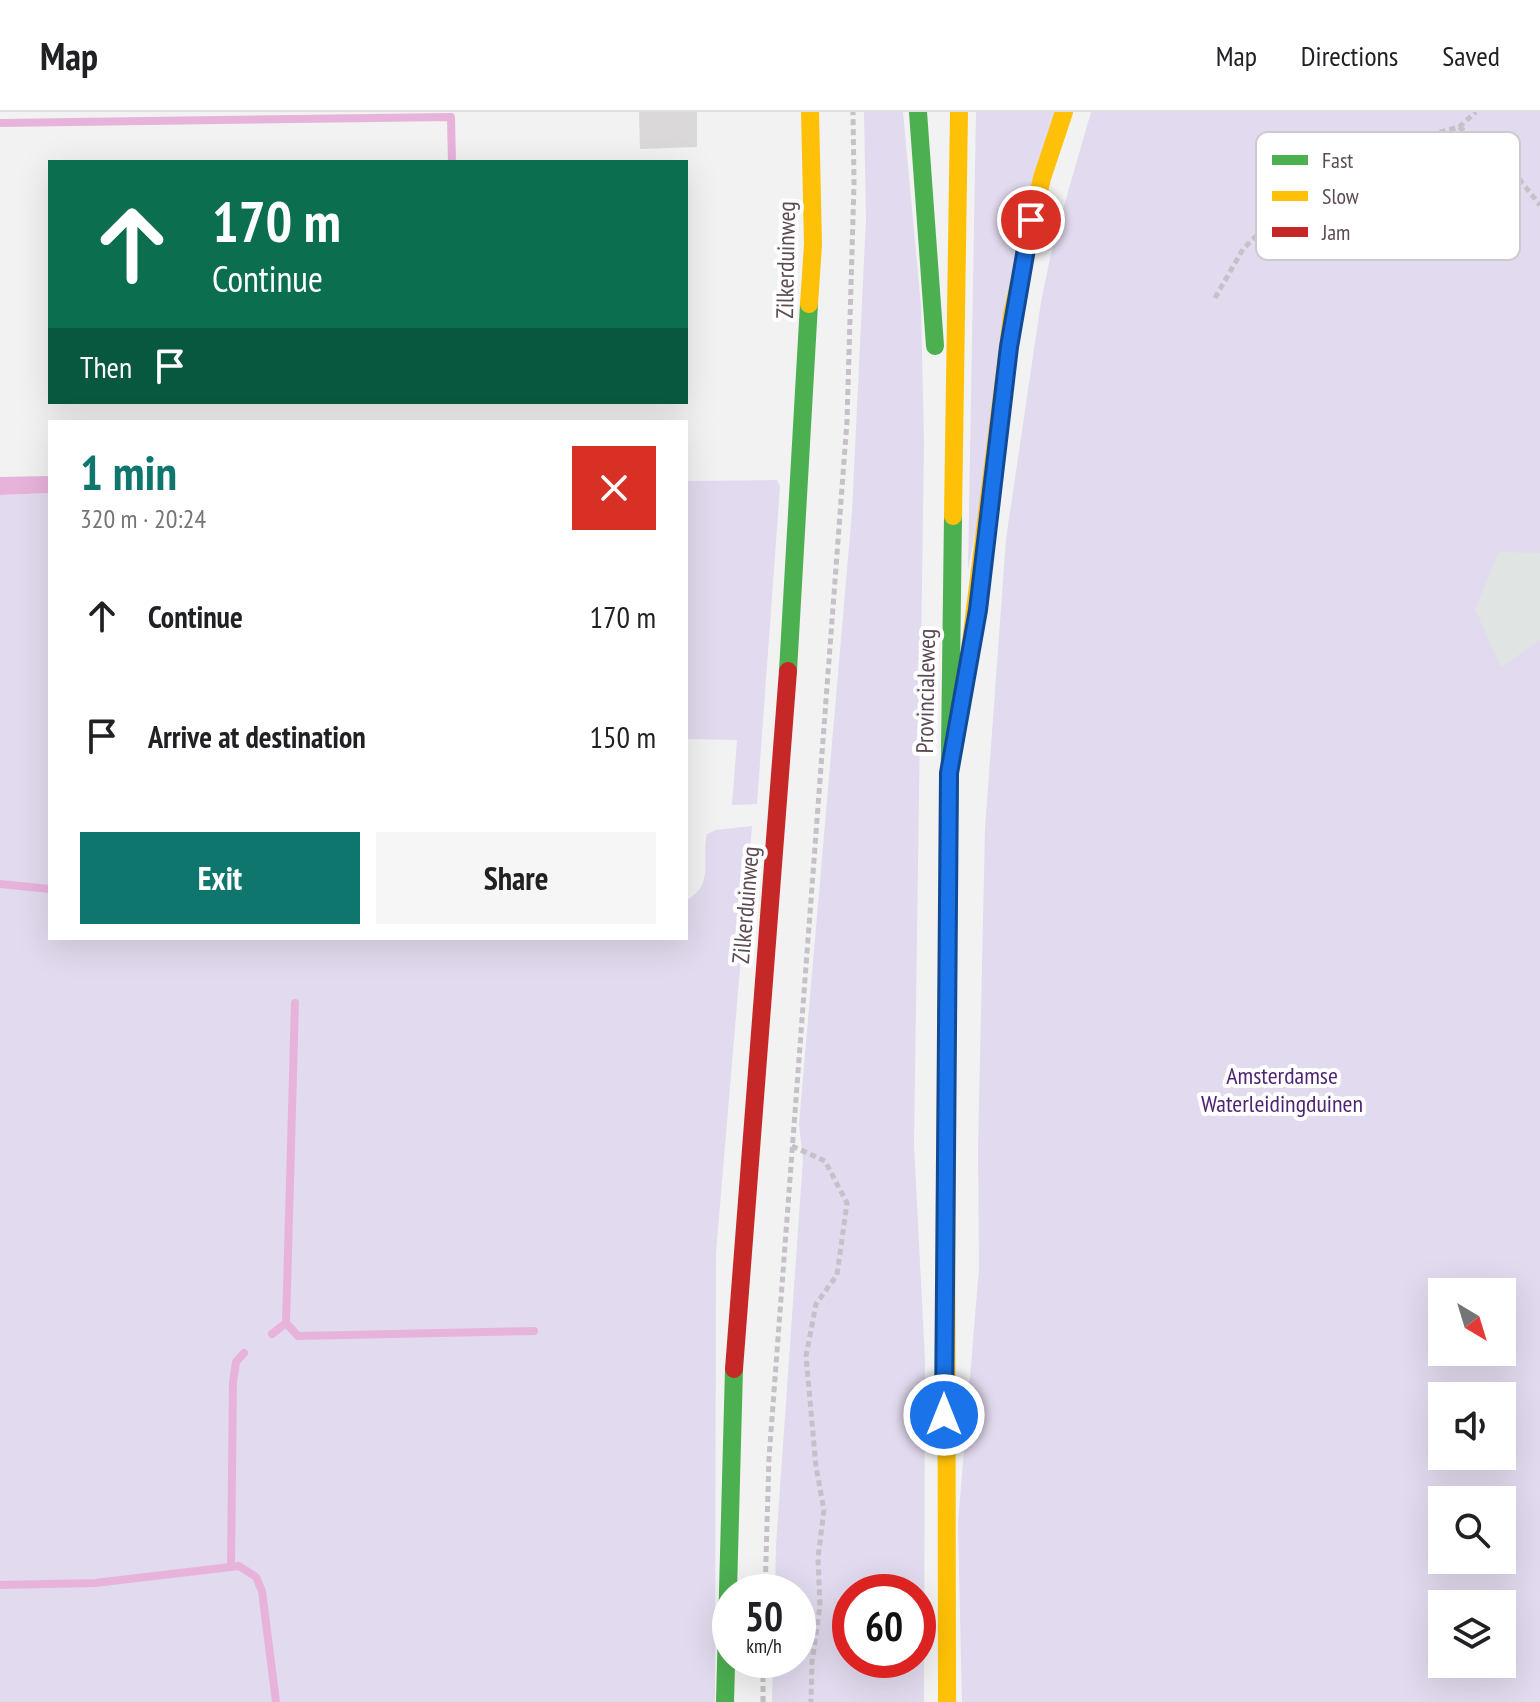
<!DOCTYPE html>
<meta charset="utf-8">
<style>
:root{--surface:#fff;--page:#f6f6f6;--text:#202124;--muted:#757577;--line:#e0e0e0;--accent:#0f766e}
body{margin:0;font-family:"PT Sans Narrow",sans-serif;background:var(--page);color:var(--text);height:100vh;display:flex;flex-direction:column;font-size:30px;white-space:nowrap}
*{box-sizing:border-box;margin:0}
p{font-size:26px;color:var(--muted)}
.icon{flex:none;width:44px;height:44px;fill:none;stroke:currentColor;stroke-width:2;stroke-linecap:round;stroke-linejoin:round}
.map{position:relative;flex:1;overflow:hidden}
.details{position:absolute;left:48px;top:308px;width:640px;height:520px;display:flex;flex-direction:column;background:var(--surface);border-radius:0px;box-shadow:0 8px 32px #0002}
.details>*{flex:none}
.hud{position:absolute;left:48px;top:48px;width:640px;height:244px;border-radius:0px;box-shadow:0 8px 32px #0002;background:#0b6e4f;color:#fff;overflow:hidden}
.needle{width:52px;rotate:142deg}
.tools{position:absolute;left:1428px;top:1166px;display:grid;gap:16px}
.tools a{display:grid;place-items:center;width:88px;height:88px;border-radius:0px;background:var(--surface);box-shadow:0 8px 32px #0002;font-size:40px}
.speed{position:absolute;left:712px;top:1462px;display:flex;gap:16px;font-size:40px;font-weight:700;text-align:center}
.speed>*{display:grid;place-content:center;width:104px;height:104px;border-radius:50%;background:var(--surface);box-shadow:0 8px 32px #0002;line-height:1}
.speed small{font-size:20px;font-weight:400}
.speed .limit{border:12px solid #d22;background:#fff;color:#111}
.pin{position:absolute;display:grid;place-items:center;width:68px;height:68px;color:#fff;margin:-34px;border:4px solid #fff;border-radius:50%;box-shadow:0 2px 8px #0007}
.me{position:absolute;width:88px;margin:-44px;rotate:0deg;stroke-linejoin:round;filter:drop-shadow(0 0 6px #0008)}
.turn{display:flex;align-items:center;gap:28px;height:168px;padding:0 32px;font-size:36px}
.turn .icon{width:104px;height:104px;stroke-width:2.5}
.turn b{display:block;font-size:56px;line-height:68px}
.then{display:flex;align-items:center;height:76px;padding:0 32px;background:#0003;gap:16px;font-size:30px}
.round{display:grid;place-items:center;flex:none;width:84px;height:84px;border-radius:0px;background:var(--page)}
.head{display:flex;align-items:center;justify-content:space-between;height:136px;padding:0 32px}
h1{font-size:48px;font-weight:600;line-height:60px;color:var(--accent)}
.button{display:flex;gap:16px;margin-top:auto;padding:16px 32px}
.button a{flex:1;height:92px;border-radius:0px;background:var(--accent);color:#fff;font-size:32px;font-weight:600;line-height:92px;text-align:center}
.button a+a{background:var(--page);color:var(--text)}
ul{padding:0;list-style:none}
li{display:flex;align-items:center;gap:24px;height:120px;padding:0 32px}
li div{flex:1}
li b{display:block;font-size:30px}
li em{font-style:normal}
header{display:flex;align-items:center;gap:48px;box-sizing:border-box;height:112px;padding:0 40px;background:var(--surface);border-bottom:2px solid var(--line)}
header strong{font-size:38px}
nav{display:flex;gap:44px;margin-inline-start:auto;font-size:28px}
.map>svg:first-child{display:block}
</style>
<header>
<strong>Map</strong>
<nav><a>Map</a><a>Directions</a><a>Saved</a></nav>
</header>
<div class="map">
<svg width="1540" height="1590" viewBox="0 0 1540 1590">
<rect width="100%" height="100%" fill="#f2f2f2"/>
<g fill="#e2daee" fill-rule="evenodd">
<path d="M864,0H903L921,194L924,331L914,1032L925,1249L924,1590H772L773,1548H798V1480H775L776,1433L803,1047L799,1012L852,400L866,107ZM850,1480H918V1548H850Z"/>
<polygon points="976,0 1059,0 968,458"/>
<path d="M1091,0H1540V1590H962L958,1411L979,1156L978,1038L985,717L1006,427L1041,190L1053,132ZM1442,1180H1502V1240H1442ZM1442,1284H1502V1344H1442ZM1442,1388H1502V1448H1442ZM1442,1492H1502V1552H1442Z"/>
<polygon points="777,368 780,374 757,692 732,693 737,628 686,627 686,369"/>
<path d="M50,381V826H686V788C715,774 701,747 707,722L716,718L752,714L716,1141L715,1590H0V383Z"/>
</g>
<polygon fill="#e0e4e3" points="1499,440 1540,441 1540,528 1501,555 1475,497"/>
<polygon fill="#e7b3db" points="50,364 50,381 0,383 0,365"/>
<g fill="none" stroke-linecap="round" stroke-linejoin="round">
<g stroke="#e7b3db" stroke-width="8">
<polyline points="0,11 451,5 452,50"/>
<polyline points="0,772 50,777"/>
<polyline points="295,891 286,1211 298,1224 534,1219"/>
<polyline points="272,1222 286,1211"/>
<polyline points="231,1453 233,1270 236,1250 244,1241"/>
<polyline points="0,1473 95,1471 239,1454 256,1465 262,1479 276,1590"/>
</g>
</g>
<polygon fill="#dad8d9" points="639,0 697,0 697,35 640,37"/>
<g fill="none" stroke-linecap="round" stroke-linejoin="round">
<g stroke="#c6c0c8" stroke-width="5" stroke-dasharray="6 4" stroke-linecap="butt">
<polyline points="1459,15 1476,0"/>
<polyline points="1215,186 1243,137 1286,95 1364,41 1459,15 1503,47 1540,93"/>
<polyline points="792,1034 825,1049 847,1091 837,1163 816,1192 806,1244 816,1355 824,1398 818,1446 820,1494 812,1550 811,1590"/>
<polyline points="765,1480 769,1346 847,309 854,72 853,0"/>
<polyline points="763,1590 763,1548"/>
</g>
<g stroke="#4caf50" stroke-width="18">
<polyline points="918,0 935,234"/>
<polyline points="788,559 809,192"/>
<polyline points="946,948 953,404"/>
<polyline points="725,1590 734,1257"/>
</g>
<g stroke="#ffc107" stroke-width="18">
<polyline points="809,192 813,132 810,0"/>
<polyline points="953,404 959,0"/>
<polyline points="968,553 1012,203 1042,66 1064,0"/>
<polyline points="946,948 947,1590"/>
</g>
<polyline stroke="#c62828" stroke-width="18" points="734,1257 788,559"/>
</g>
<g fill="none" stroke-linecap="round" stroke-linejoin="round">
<g stroke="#114b97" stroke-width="20">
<polyline id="route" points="944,1303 949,661 978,498 1009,235 1031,108"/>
</g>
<use href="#route" stroke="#1a73e8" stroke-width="14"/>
</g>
<g text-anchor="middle" stroke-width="8" stroke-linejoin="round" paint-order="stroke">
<g font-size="24" fill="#5c4b54" stroke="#fff">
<text transform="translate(786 148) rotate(-89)" y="8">Zilkerduinweg</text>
<text transform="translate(926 579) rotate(-89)" y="8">Provincialeweg</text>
<text transform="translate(746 793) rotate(-85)" y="8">Zilkerduinweg</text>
</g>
<g font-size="24" fill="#4e2475" stroke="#fff">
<text x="1282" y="972">Amsterdamse<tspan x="1282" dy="28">Waterleidingduinen</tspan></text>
</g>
</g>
<rect x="1256" y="20" width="264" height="128" rx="12" fill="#fff" stroke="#cec9cc" stroke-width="2"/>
<rect x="1272" y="43" width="36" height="10" fill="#4caf50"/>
<rect x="1272" y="79" width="36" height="10" fill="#ffc107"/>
<rect x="1272" y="115" width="36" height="10" fill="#c62828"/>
<g font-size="22" fill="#5c4b54">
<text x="1322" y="56">Fast</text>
<text x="1322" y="92">Slow</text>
<text x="1322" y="128">Jam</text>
</g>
</svg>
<div class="tools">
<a><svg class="needle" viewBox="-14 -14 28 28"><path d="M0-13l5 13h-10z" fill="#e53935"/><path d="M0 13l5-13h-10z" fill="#757577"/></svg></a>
<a><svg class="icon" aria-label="sound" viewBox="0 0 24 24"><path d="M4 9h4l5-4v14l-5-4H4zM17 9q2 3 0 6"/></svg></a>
<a><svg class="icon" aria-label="search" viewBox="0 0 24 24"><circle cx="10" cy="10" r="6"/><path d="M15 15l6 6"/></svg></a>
<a><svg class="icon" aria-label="layers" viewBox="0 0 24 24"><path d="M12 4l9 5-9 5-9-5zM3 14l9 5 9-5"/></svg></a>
</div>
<div class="speed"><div>50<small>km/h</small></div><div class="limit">60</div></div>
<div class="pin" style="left:1031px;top:108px;background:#d93025"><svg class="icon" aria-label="arrive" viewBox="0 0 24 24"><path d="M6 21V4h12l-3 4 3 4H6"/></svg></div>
<svg class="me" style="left:944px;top:1303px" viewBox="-20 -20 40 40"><circle r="17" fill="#1a73e8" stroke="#fff" stroke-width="3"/><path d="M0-11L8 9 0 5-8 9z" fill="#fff"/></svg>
<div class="hud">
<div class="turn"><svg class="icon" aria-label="ahead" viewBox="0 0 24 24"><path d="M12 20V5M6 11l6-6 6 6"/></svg><div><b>170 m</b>Continue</div></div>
<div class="then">Then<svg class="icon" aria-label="arrive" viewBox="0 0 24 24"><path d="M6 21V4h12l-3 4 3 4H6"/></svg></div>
</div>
<section class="details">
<div class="head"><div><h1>1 min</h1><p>320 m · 20:24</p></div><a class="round" style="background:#d93025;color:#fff"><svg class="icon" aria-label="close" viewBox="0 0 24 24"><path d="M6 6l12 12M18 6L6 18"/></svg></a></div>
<ul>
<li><svg class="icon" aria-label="ahead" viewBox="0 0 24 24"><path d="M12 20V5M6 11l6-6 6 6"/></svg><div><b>Continue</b></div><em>170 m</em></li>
<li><svg class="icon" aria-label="arrive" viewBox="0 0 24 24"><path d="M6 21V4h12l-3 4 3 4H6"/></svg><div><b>Arrive at destination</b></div><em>150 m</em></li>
</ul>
<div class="button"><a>Exit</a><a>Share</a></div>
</section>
</div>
